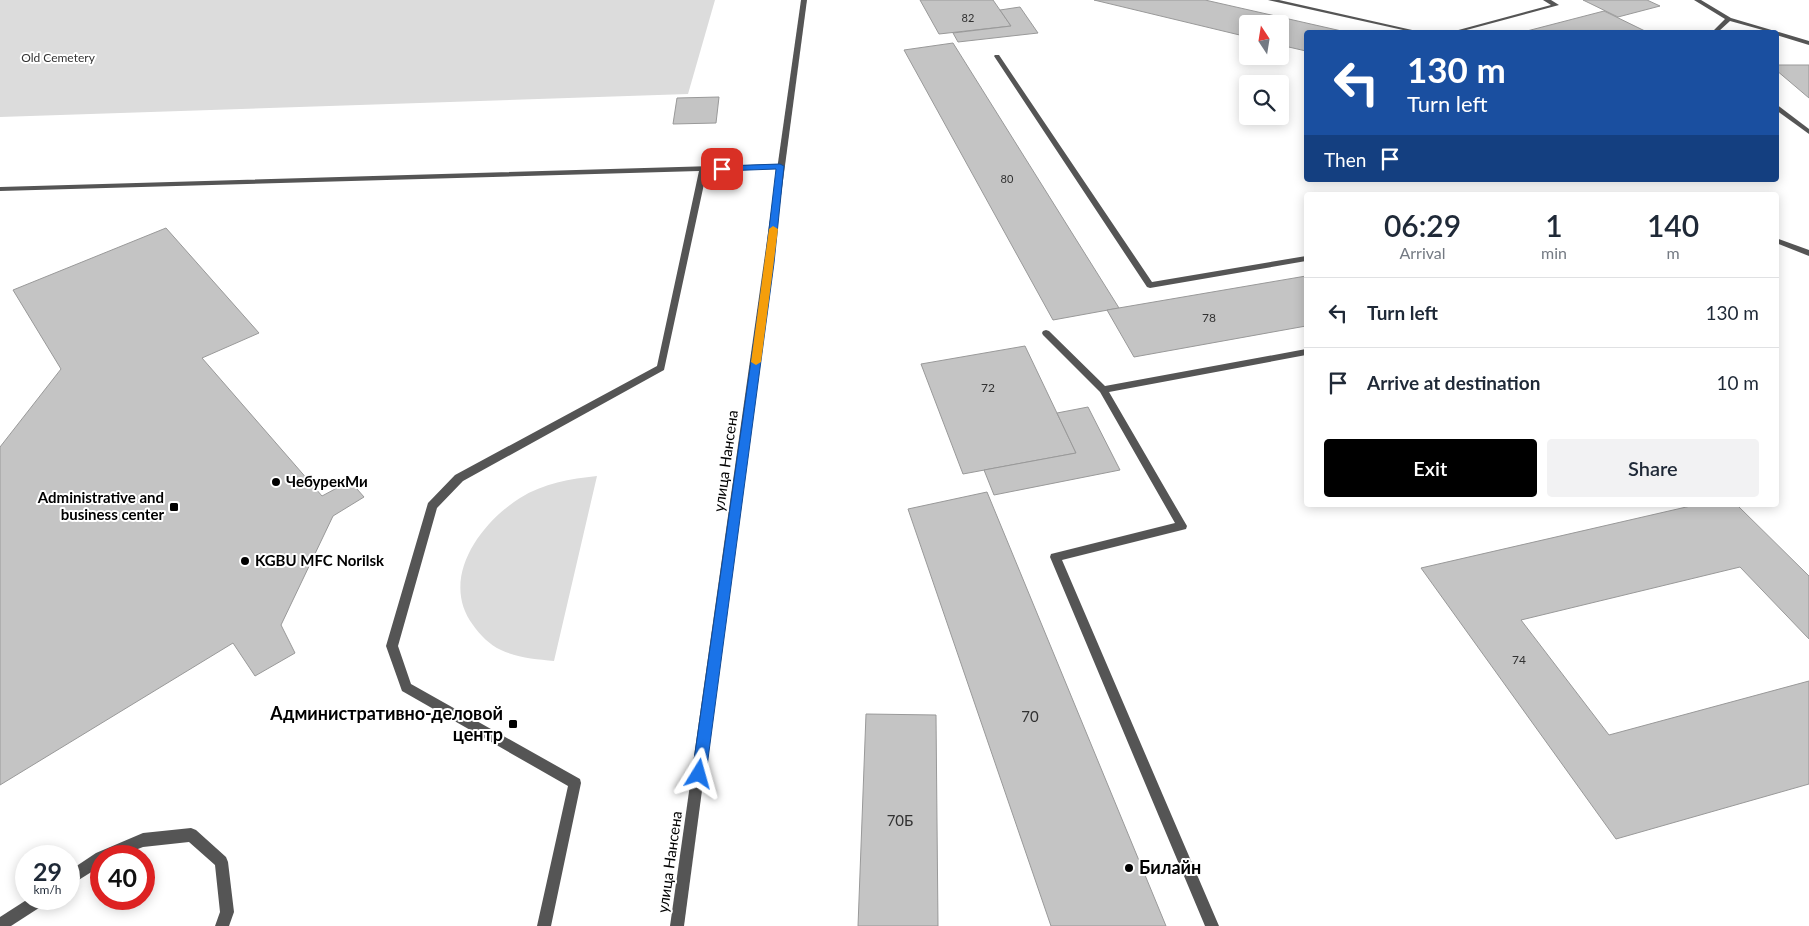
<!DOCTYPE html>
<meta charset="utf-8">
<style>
:root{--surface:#fff;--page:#f2f2f3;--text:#1f2937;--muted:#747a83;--line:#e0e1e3;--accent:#000}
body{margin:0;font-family:Lato,sans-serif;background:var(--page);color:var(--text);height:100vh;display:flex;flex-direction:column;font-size:19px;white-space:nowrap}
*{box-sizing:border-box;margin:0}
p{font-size:16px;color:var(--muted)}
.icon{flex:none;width:28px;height:28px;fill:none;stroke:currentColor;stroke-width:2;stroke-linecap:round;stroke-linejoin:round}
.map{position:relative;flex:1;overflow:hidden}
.panel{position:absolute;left:1304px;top:192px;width:475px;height:315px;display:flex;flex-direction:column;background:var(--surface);border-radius:5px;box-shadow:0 2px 12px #0003}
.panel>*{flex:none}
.hud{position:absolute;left:1304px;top:30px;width:475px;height:152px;border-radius:5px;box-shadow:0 2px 12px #0003;background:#1a4fa0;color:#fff;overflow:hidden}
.needle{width:32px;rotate:348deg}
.tools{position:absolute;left:1239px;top:15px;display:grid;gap:10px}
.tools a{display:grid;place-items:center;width:50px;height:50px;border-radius:5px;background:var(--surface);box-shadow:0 2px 12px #0003;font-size:25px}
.speed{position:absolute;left:15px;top:845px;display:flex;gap:10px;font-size:25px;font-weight:700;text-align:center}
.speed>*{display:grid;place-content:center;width:65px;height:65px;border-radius:50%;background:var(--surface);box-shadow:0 2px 12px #0003;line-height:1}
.speed small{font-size:12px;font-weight:400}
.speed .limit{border:8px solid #d22;background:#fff;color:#111}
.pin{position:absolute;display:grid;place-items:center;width:42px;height:42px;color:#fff;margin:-21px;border-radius:10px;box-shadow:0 2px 8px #0006}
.me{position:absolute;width:55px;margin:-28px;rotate:8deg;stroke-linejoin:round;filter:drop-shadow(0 0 4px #0008)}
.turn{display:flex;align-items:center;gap:18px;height:105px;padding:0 20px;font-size:22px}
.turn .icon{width:65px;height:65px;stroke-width:2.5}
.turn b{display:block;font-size:35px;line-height:42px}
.then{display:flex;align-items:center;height:48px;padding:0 20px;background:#0003;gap:10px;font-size:19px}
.eta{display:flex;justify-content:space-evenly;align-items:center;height:85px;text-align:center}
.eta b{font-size:30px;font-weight:600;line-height:35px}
.button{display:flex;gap:10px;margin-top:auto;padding:10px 20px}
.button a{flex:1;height:58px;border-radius:5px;background:var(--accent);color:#fff;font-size:20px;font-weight:600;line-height:58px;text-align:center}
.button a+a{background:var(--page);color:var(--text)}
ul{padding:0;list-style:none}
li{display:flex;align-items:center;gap:15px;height:70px;padding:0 20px;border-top:1px solid var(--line)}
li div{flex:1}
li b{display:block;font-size:19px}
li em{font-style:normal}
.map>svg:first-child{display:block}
</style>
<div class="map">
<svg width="1809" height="926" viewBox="0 0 1809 926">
<rect width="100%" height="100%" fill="#fff"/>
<g fill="#dcdcdc">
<polygon points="0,0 715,0 688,94 0,117"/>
<path d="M597,476L554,661C536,659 518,658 501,650C490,645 480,635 473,625C439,579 480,523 520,498C544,483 570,479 597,476Z"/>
</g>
<g fill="#c4c4c4" stroke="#999">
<polygon points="920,0 993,0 1011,26 939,34"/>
<polygon points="1094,0 1205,0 1346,32 1306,32 1306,51 1280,45 1280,24 1248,24 1248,37"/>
<polygon points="1583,0 1647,0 1660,6 1618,17"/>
<polygon points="1020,7 1038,33 958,42 953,33 1011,26 1000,10"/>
<polygon points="1604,11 1647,32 1523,32"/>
<polygon points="953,43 1119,308 1053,320 904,50"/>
<polygon points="1776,65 1809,65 1809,98 1776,70"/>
<polygon points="719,97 716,123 673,124 677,98"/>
<polygon points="166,228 259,333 202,358 322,496 350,481 364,497 333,516 281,625 295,653 255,676 233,643 0,785 0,447 61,369 13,290"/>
<polygon points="1306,276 1306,326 1134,357 1107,310"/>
<polygon points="1025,346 1076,453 963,474 921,364"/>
<polygon points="1088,407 1120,470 994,495 984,470 1076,453 1057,413"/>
<polygon points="987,492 1166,926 1051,926 908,509"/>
<polygon points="1695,505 1737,505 1809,576 1809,639 1740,567 1521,620 1609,735 1809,681 1809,784 1616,839 1421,568"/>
<polygon points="866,714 936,715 938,926 858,926"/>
</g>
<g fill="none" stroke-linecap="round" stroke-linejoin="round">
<g fill="#555" fill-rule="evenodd">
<polygon points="1268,0 1279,0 1421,32 1412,32"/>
<polygon points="1543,0 1551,0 1559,5 1459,32 1451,32 1551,5"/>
<polygon points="1694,0 1701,0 1731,18 1809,41 1809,45 1776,35 1776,32 1770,32 1730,21 1718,32 1712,32 1725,19"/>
<polygon points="995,55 999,55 1152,282 1306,256 1306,261 1150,288 1147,287 994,56"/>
<polygon points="1776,104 1809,129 1809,134 1776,110"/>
<polygon points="780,164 783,164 783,168 707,170 664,370 463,481 437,508 398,646 411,684 580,779 581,783 551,926 537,926 568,786 402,691 386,646 428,503 455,475 657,366 699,171 0,191 0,187"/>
<polygon points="1776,238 1809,250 1809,256 1776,243"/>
<polygon points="1046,330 1049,331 1105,386 1306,349 1306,355 1109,392 1187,526 1186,529 1062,560 1219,926 1205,926 1050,557 1051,554 1175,523 1100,392 1043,335 1042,333 1043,331"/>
<polygon points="191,828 196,830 226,857 228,862 234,912 229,926 215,926 220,912 215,865 189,842 143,847 120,856 101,856 101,866 69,886 69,871 96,853 143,833"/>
<polygon points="28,899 47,899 45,904 11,926 0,926 0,917"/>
</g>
<polygon fill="#555" fill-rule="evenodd" points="801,0 807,0 684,926 670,926"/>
</g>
<polygon fill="#1a73e8" stroke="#114b97" points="780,164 784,166 774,263 706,774 704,779 699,781 694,779 692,774 765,263 776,169 722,171 718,169 722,166"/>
<polygon fill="#f59e0b" points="773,226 778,229 761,362 756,365 751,362 769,229"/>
<g fill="#000" stroke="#fff" stroke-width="2">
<circle cx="276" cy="482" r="5"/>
<rect x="169" y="502" width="10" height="10" rx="2.5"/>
<circle cx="245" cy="561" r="5"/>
<rect x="508" y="719" width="10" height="10" rx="2.5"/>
<circle cx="1129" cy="868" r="5"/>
</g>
<g text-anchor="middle" stroke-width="4" stroke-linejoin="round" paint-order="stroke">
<g font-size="11" fill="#313131">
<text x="968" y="22">82</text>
<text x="1007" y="183">80</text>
</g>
<g font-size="12" fill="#333" stroke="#fff">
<text x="58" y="62">Old Cemetery</text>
</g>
<g font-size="12" fill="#313131">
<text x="1209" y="322">78</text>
<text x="988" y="392">72</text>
<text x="1519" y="664">74</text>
</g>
<g font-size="15" fill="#000" stroke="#fff">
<text transform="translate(726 461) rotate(-82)" y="5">улица Нансена</text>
<text transform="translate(670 862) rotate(-82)" y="5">улица Нансена</text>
</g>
<g font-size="15" font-weight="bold" fill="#000" stroke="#fff" text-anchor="start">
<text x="286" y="487">ЧебурекМи</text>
<text x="164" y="503" text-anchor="end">Administrative and<tspan x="164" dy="17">business center</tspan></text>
<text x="255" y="566">KGBU MFC Norilsk</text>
</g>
<g font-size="15" fill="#313131">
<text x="1030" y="722">70</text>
<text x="900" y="826">70Б</text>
</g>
<g font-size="18" font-weight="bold" fill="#000" stroke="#fff" text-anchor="end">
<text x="503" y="720">Административно-деловой<tspan x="503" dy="21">центр</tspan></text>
<text x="1139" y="874" text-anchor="start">Билайн</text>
</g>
</g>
</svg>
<div class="tools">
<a><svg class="needle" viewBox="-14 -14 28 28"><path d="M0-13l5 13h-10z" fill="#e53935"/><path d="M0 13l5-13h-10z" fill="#747a83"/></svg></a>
<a><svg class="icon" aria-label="search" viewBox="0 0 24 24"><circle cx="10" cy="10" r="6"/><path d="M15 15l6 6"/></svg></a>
</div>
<div class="speed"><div>29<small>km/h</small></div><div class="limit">40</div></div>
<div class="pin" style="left:722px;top:169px;background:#d93025"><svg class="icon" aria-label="arrive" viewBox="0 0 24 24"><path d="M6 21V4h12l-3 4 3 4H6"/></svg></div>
<svg class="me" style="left:699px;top:774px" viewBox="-20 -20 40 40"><path d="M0-17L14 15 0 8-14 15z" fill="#1a73e8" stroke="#fff" stroke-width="4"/></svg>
<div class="hud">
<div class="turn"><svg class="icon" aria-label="left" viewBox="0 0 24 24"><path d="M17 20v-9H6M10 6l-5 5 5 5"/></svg><div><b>130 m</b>Turn left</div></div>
<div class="then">Then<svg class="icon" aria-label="arrive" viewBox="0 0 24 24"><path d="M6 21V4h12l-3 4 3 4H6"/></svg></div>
</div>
<section class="panel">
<div class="eta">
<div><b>06:29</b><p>Arrival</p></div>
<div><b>1</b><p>min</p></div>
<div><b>140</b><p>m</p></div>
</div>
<ul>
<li><svg class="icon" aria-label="left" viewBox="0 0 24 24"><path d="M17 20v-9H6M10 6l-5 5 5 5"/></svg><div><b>Turn left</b></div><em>130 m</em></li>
<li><svg class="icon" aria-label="arrive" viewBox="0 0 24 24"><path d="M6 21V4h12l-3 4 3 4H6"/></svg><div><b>Arrive at destination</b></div><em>10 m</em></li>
</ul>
<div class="button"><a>Exit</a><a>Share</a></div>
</section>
</div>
